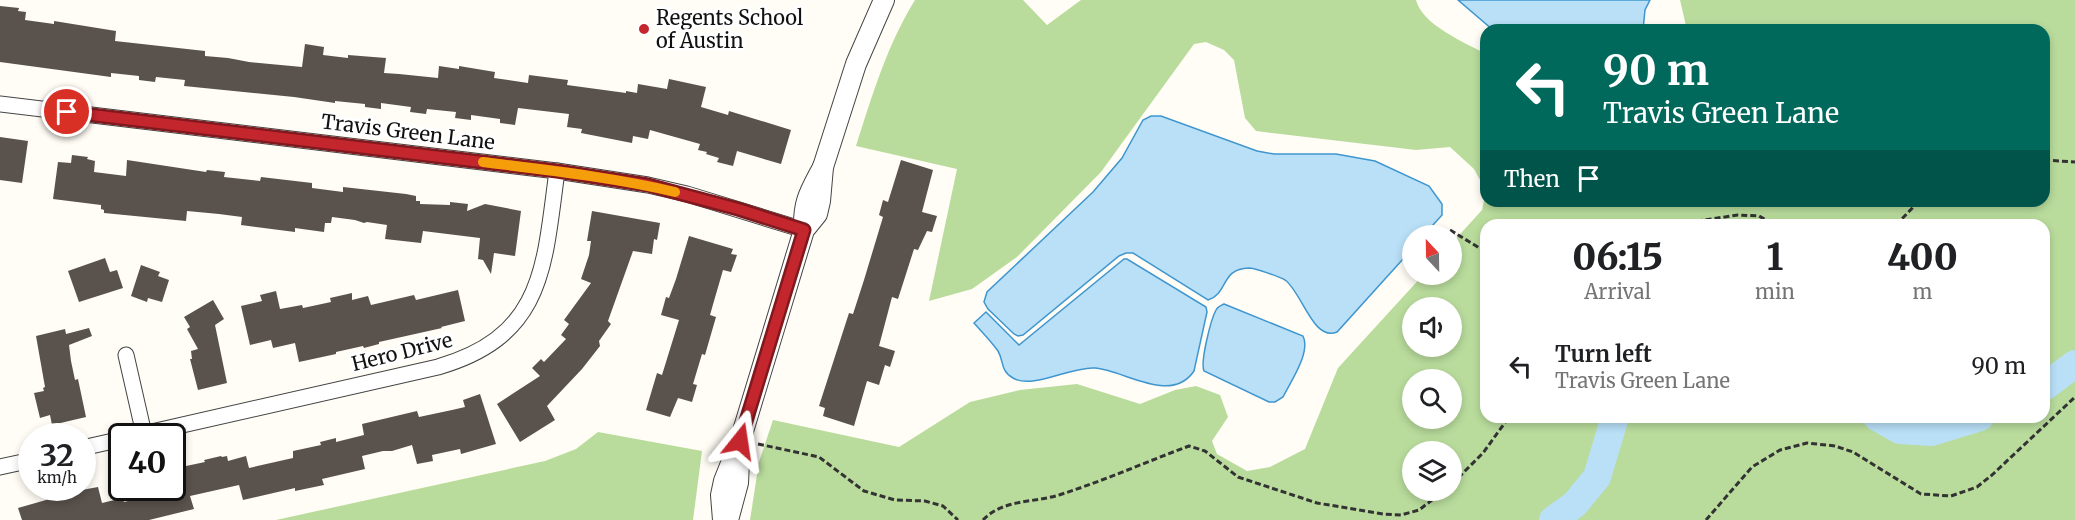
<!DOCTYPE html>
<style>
:root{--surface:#fff;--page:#f6f6f6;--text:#202124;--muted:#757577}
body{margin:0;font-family:Merriweather,serif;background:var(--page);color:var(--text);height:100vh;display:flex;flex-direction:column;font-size:22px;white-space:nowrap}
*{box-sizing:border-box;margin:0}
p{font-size:20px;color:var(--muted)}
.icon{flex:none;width:33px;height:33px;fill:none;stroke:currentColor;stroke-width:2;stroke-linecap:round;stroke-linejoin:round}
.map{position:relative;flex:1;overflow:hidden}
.side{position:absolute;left:1480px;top:219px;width:570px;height:204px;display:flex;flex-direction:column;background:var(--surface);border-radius:18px;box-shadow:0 3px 9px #0003}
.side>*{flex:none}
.top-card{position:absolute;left:1480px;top:24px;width:570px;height:183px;border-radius:18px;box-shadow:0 3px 9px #0003;background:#00695c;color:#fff;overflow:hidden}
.needle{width:39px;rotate:338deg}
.buttons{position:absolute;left:1402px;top:225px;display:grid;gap:12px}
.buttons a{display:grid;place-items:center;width:60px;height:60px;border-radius:50%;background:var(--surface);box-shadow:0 3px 9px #0003;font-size:30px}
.speed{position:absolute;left:18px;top:423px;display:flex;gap:12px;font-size:30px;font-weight:700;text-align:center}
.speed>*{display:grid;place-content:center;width:78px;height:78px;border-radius:50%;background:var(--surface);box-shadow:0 3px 9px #0003;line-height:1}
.speed small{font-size:15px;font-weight:400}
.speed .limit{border:3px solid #111;border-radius:9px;background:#fff;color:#111}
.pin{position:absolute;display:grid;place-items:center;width:51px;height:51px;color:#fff;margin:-26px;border:3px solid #fff;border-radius:50%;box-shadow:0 2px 6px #0007}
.me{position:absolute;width:66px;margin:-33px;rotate:15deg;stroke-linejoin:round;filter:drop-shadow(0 0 4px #0008)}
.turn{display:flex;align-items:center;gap:21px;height:126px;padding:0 24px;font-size:27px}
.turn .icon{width:78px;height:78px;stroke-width:2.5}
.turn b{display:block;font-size:42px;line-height:51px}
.then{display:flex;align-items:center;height:57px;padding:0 24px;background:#0003;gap:12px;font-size:22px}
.eta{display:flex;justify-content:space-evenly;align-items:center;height:102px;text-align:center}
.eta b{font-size:36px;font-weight:800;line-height:42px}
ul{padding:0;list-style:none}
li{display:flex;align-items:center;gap:18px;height:90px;padding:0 24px}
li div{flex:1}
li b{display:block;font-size:22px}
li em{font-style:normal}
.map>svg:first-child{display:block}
</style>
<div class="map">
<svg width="2075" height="520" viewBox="0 0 2075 520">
<rect width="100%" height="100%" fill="#fffdf5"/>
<g fill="#b9dc9c" fill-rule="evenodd">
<path d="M915,0H1023L1047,25L1081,0H1416C1422,25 1466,43 1486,54V201H2044V30H1687L1680,0H2075V520H750L759,462L773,420L899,447L970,402L1020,390L1077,384L1140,404L1175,390L1196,386L1220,395L1228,417L1212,441L1217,454L1247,471L1270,467L1305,449L1338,368L1423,275L1452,274V243L1482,210L1486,191L1474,169L1450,147L1416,150L1256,131L1245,118L1234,60L1224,50L1206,42L1194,44L1101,172L1017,257L972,289L929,301L957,169L856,146C872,96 887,45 915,0ZM1486,225H2044V417H1486ZM1413,308H1452V346H1413ZM1413,380H1452V418H1413ZM1413,452H1452V490H1413Z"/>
<polygon points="598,432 702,451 693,520 276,520 545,461 576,449"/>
</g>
<g fill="#b9e0f7" stroke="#3f96cf" stroke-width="1.5">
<polygon points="1458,0 1650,0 1645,10 1643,30 1493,30"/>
<path d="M1151,116H1161L1257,151L1274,154H1336L1375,161L1429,186L1442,204V215L1424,235L1413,236V248L1337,332C1313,342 1302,292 1285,280C1280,277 1255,268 1249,268C1220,269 1229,293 1208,300L1133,253H1126L1119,256L1023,335L1018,336L1014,334L988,309L984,302L987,292L1093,192L1122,158L1143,120Z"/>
<path d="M1124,259H1127L1206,307L1207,312L1194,371C1171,405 1124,370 1095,368C1071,366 1033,390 1013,378C1000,371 1004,361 998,351C991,341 982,332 974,323L986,312L1019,345Z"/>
<path d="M1224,304L1303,336C1311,352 1291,381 1283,397L1275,402H1269L1204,371C1200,362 1211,319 1216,310C1218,306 1220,306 1224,304Z"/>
</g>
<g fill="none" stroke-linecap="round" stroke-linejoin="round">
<g stroke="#b9e0f7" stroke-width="28">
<polyline points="2044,387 2075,364"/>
<polyline points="1877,417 1900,430 1931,432 1980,417"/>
<polyline points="1553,520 1575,504 1597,477 1615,417"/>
</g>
</g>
<g fill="#5a524d">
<polygon points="0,6 19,8 18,11 26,12 25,20 54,24 54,21 116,31 115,41 205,51 205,56 228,58 249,62 302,67 305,44 324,47 323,55 348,58 348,55 386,58 384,73 399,74 438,78 439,66 459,69 459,66 495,72 494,78 528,83 529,75 568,80 567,85 626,93 626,91 637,93 638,84 667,89 669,79 706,87 701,107 728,115 729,111 791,130 781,164 737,151 733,166 717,162 719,158 706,154 707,152 698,150 700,144 650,130 648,139 633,136 632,143 581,133 582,129 567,127 569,114 518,108 515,125 500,123 500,119 471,115 471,120 455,118 456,112 427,109 426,114 410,112 411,107 381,103 381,109 365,107 365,104 335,101 335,103 294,97 184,86 185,80 156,77 155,82 139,80 139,76 111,73 111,77 0,62"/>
<polygon points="0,137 28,141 22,183 0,180"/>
<polygon points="72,155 88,157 87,159 95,161 94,172 126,176 127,160 206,172 207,170 225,172 224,177 260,181 261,177 312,183 312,188 343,192 343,187 406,194 416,196 416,201 420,201 420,204 450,205 450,202 468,204 467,211 485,204 521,211 515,256 494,253 491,274 483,260 478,259 480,238 423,231 421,243 385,239 387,225 367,222 364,223 355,220 332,217 331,223 325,223 324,232 295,228 295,232 241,225 242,217 219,214 187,211 186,221 104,213 104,210 101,209 101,205 53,199 58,162 71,163"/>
<polygon points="901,160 933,170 922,212 937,216 932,232 927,231 918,250 914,249 898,299 892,297 879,346 895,351 890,367 885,365 879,385 867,381 854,426 823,416 825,408 819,406 849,313 853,314 864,280 883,217 879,215 883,200 888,202"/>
<polygon points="592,211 660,223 657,240 654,239 652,254 633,251 608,321 611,324 599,341 600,346 582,369 547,406 555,420 520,442 497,404 540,376 532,368 541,359 544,362 566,339 561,335 569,324 564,320 591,283 581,279 589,255 591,241 587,241"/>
<polygon points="689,236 733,249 731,254 737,255 731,272 723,270 714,301 710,315 716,317 705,355 702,354 693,384 697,385 692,402 678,398 670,417 646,410 657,373 662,375 679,320 661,315 666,297 669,298 676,279"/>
<polygon points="105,258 110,272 117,270 123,288 79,302 68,271"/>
<polygon points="141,265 160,272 158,276 169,280 162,302 148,298 147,302 131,296"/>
<polygon points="458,290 465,321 441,327 442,328 379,342 379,344 364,348 363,346 336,352 336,354 299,362 295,343 273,348 271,340 250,345 241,306 262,301 260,295 276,291 280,309 302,305 303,308 331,302 330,298 352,293 352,300 368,296 371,305 414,295 416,300"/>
<polygon points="213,300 224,319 215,325 227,383 198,390 190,359 192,359 191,351 198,349 187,329 190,327 184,317"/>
<polygon points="89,328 92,336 69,345 71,361 75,380 78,379 86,417 52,425 50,415 40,418 34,393 44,391 43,388 45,387 36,336 65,329 66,334"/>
<polygon points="480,394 496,444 461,454 460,449 432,455 433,461 417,464 412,445 392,451 383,451 362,456 365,469 322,479 324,485 295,491 295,488 243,500 239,485 190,496 194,509 149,520 22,520 18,508 60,496 60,494 98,487 102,503 123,498 124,502 152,495 150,488 172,488 172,469 205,462 204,460 221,456 222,457 227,456 228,461 246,456 249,468 293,458 293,451 321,445 320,442 336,438 336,442 364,435 362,424 417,411 419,417 452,410 465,407 463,400"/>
</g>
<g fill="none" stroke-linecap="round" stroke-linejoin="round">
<g stroke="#444" stroke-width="17">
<g id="minor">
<polyline points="0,104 557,171 648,185 687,194 804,230"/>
<polyline points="126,355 144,434"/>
<path d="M134,436L438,367C545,336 544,266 557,171"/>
<polyline points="82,448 122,439"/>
<polyline points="0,467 32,460"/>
</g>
</g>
<g stroke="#444" stroke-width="22">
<g id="tertiary">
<polyline points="823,167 856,64 884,0"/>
<path d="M740,441L804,230C803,201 810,192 823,167L820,201L817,214L804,230"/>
<polyline points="723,520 721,495 724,481 740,441 738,483 728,520"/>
</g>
</g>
<g stroke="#333" stroke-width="3" stroke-dasharray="6 3" stroke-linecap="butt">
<polyline points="2044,160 2075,162"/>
<polyline points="1670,225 1738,215 1759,216 1775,225"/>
<polyline points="1896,225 1919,201"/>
<polyline points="1450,230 1486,252"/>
<polyline points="758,444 819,457 864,491 895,500 925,501 943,506 958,520"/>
<polyline points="1452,484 1483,453 1509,417"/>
<path d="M983,520C1003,499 1033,503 1059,495C1103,481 1146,462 1189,446L1205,451L1238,477L1317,503L1383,514L1401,515L1419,510L1445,490"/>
<polyline points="1706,520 1752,467 1780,450 1807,443 1835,446 1853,452 1921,494 1951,496 1977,487 1992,475 2075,397"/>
</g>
<use href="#minor" stroke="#fff" stroke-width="15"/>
<use href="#tertiary" stroke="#fff" stroke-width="20"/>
</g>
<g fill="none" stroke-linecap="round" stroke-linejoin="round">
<g stroke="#7f191e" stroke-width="15">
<polyline id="route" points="67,112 557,171 648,185 738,209 804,230 740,441"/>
</g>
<use href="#route" stroke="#c4262e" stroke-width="10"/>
<path stroke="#f59e0b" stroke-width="10" d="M483,162C547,170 612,177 675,192"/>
</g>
<circle fill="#c4262e" stroke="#fff" stroke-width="2" cx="644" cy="29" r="6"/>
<g text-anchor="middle" stroke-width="6" stroke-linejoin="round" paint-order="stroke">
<g font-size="20" fill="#111" stroke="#fff" text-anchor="start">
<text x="656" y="25">Regents School<tspan x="656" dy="23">of Austin</tspan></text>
</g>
<g font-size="20" fill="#111" stroke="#fff">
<text transform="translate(408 132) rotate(7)" y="7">Travis Green Lane</text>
<text transform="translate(402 352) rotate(-14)" y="7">Hero Drive</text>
</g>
</g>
</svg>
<div class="buttons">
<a><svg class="needle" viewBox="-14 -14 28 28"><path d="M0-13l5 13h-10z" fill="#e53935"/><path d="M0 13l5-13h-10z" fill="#757577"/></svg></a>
<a><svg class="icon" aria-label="sound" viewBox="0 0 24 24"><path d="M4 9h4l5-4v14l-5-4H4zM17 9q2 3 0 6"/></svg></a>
<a><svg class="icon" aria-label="search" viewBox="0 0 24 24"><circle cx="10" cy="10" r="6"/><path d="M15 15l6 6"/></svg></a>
<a><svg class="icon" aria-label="layers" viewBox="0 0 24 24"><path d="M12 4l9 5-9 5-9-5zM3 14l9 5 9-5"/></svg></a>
</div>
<div class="speed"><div>32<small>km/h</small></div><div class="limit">40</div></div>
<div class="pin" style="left:67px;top:112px;background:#d93025"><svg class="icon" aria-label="arrive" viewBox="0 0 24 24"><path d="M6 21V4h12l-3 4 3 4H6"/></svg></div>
<svg class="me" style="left:740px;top:441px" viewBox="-20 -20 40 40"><path d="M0-17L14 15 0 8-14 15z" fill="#c4262e" stroke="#fff" stroke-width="4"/></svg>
<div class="top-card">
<div class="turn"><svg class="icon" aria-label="left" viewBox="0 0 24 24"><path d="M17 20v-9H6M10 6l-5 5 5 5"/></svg><div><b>90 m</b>Travis Green Lane</div></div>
<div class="then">Then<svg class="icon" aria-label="arrive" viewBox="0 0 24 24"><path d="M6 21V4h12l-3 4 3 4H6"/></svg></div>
</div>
<section class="side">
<div class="eta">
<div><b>06:15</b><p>Arrival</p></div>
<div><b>1</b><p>min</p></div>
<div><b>400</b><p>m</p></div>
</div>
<ul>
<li><svg class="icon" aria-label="left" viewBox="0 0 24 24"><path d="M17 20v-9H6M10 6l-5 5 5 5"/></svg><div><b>Turn left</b><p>Travis Green Lane</p></div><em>90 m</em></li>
</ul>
</section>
</div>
